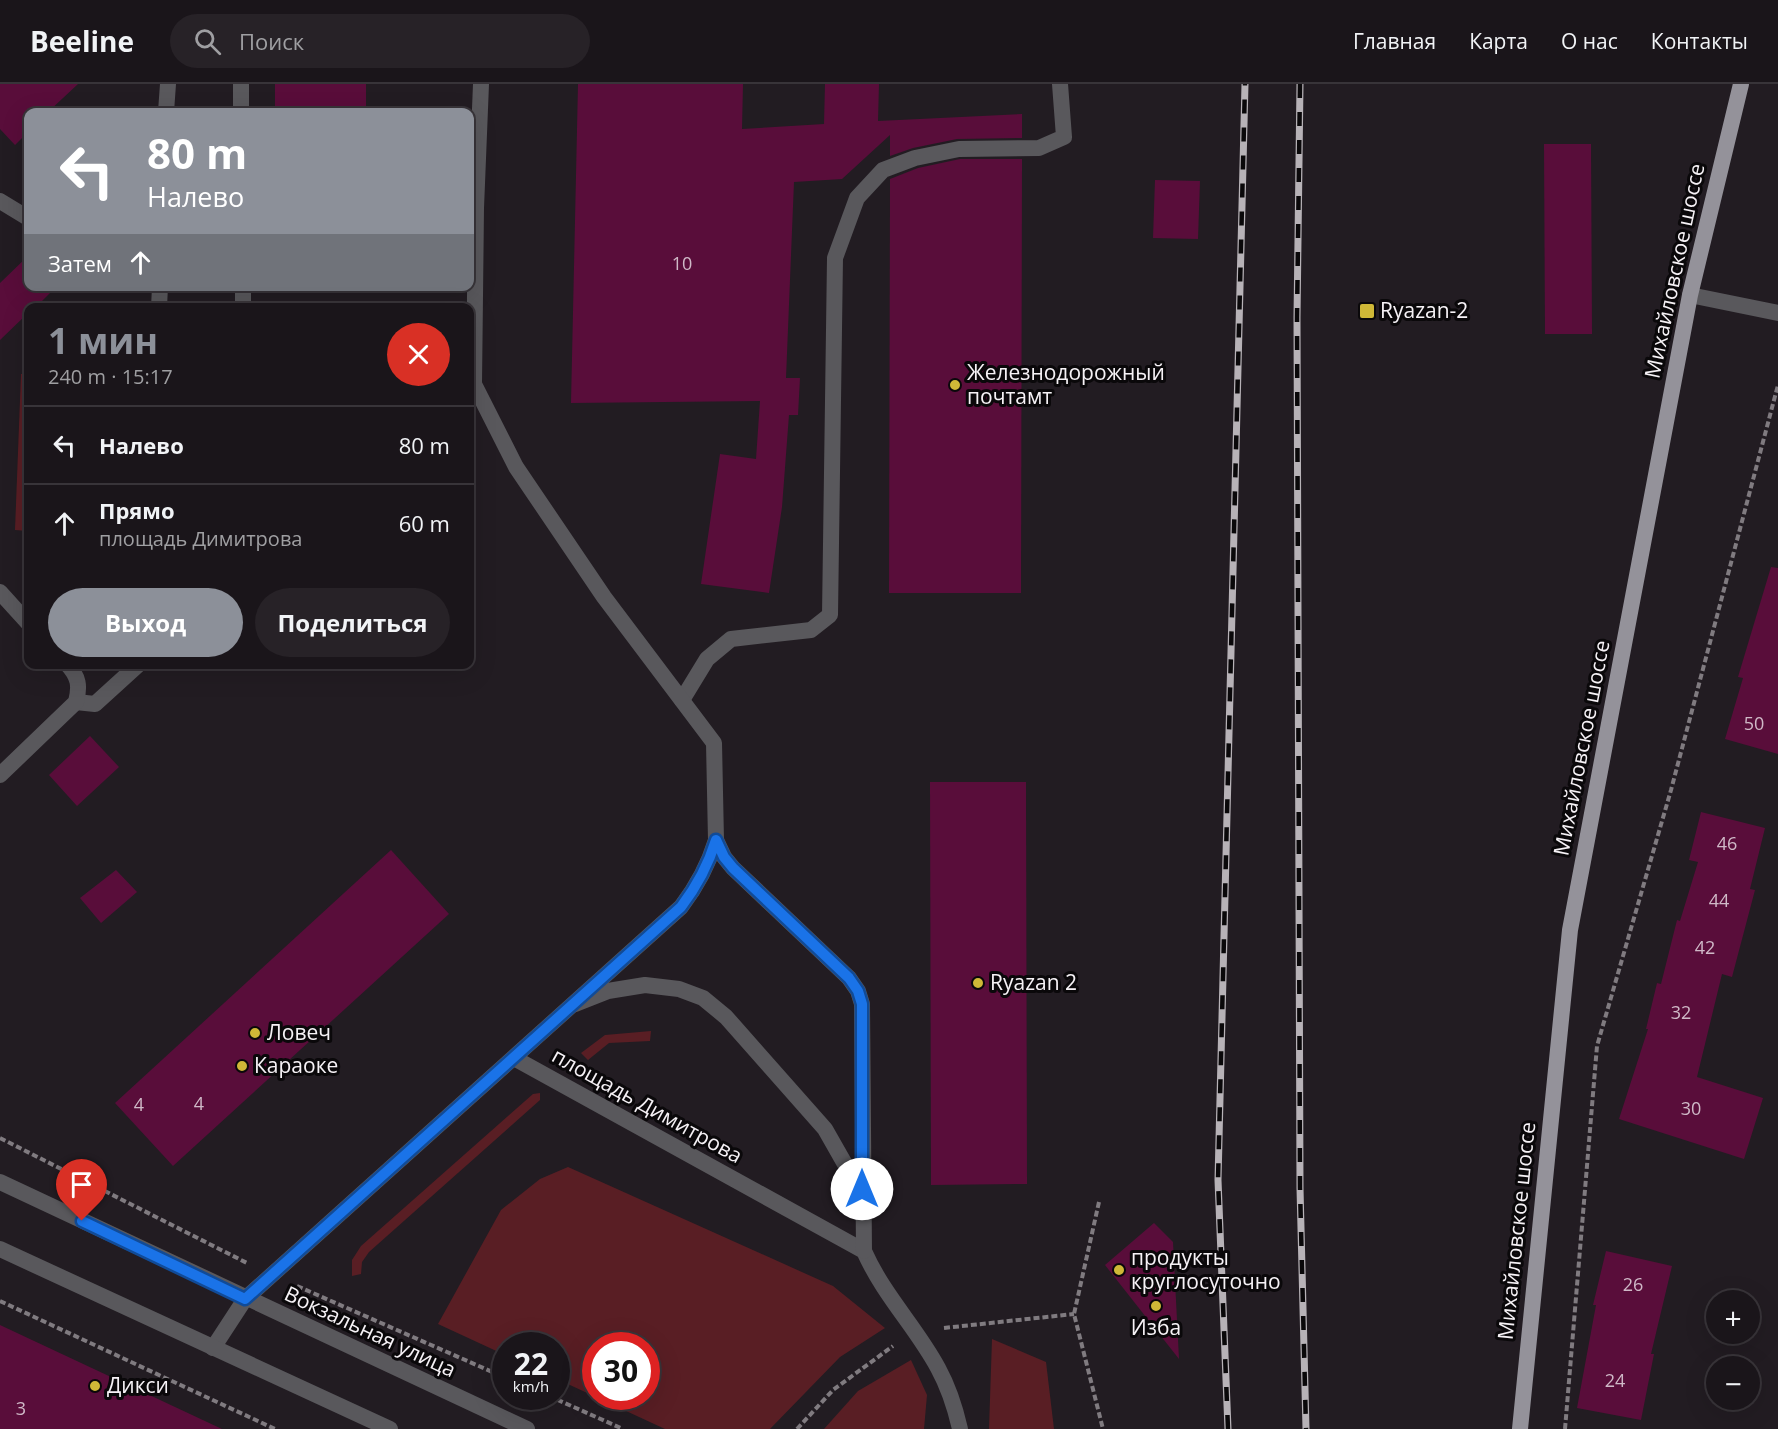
<!DOCTYPE html>
<html lang="ru">
<meta charset="utf-8">
<style>
:root{--surface:#1a151a;--page:#272227;--text:#f1f3f6;--muted:#9f9fa2;--line:#383439;--accent:#8c9099}
body{margin:0;font-family:"Open Sans",sans-serif;background:var(--page);color:var(--text);height:100vh;display:flex;flex-direction:column;font-size:22px;white-space:nowrap}
*{box-sizing:border-box;margin:0}
p{font-size:20px;color:var(--muted)}
.icon{flex:none;width:33px;height:33px;fill:none;stroke:currentColor;stroke-width:2;stroke-linecap:round;stroke-linejoin:round}
.map{position:relative;flex:1;overflow:hidden}
.panel{position:absolute;left:24px;top:219px;width:450px;height:366px;display:flex;flex-direction:column;background:var(--surface);border-radius:12px;box-shadow:0 6px 24px #0002,0 0 0 2px var(--line)}
.panel>*{flex:none}
.banner{position:absolute;left:24px;top:24px;width:450px;height:183px;border-radius:12px;box-shadow:0 6px 24px #0002,0 0 0 2px var(--line);background:#8c9099;color:#fff;overflow:hidden}
.buttons{position:absolute;left:1706px;top:1206px;display:grid;gap:12px}
.buttons a{display:grid;place-items:center;width:54px;height:54px;border-radius:50%;background:var(--surface);box-shadow:0 6px 24px #0002,0 0 0 2px var(--line);font-size:30px}
.speed{position:absolute;left:492px;top:1248px;display:flex;gap:12px;font-size:30px;font-weight:700;text-align:center}
.speed>*{display:grid;place-content:center;width:78px;height:78px;border-radius:50%;background:var(--surface);box-shadow:0 6px 24px #0002,0 0 0 2px var(--line);line-height:1}
.speed small{font-size:15px;font-weight:400}
.speed .limit{border:9px solid #d22;background:#fff;color:#111}
.pin{position:absolute;display:grid;place-items:center;width:51px;height:51px;color:#fff;margin:-62px -26px;border-radius:50% 50% 50% 0;rotate:-45deg;box-shadow:0 0 6px #0007}
.pin .icon{rotate:45deg}
.me{position:absolute;width:66px;margin:-33px;rotate:0deg;stroke-linejoin:round;filter:drop-shadow(0 0 4px #0008)}
.turn{display:flex;align-items:center;gap:21px;height:126px;padding:0 24px;font-size:27px}
.turn .icon{width:78px;height:78px;stroke-width:2.5}
.turn b{display:block;font-size:42px;line-height:51px}
.then{display:flex;align-items:center;height:57px;padding:0 24px;background:#0003;gap:12px;font-size:22px}
.round{display:grid;place-items:center;flex:none;width:63px;height:63px;border-radius:32px;background:var(--page)}
.summary{display:flex;align-items:center;justify-content:space-between;height:102px;padding:0 24px}
h1{font-size:36px;font-weight:700;line-height:45px;color:var(--accent)}
.button{display:flex;gap:12px;margin-top:auto;padding:12px 24px}
.button a{flex:1;height:69px;border-radius:36px;background:var(--accent);color:#fff;font-size:24px;font-weight:700;line-height:69px;text-align:center}
.button a+a{background:var(--page);color:var(--text)}
ul{padding:0;list-style:none}
li{display:flex;align-items:center;gap:18px;height:78px;padding:0 24px;border-top:2px solid var(--line)}
li div{flex:1}
li b{display:block;font-size:22px}
li em{font-style:normal}
header{display:flex;align-items:center;gap:36px;box-sizing:border-box;height:84px;padding:0 30px;background:var(--surface);border-bottom:2px solid var(--line)}
header strong{font-size:28px}
nav{display:flex;gap:33px;margin-inline-start:auto;font-size:21px}
.search{width:420px;height:54px;background:var(--page);display:flex;align-items:center;gap:15px;box-sizing:border-box;padding:0 21px;border-radius:33px;color:var(--muted);font-size:22px}
.map>svg:first-child{display:block}
</style>
<header>
<strong>Beeline</strong>
<div class="search"><svg class="icon" aria-label="search" viewBox="0 0 24 24"><circle cx="10" cy="10" r="6"/><path d="M15 15l6 6"/></svg>Поиск</div>
<nav><a>Главная</a><a>Карта</a><a>О нас</a><a>Контакты</a></nav>
</header>
<div class="map">
<svg width="1778" height="1345" viewBox="0 0 1778 1345">
<rect width="100%" height="100%" fill="#221c22"/>
<g fill="#591e24" fill-rule="evenodd">
<polygon points="21,290 28,290 28,447 15,446"/>
<polygon points="651,947 650,957 609,959 588,976 581,969 605,951"/>
<polygon points="540,1009 540,1016 369,1168 362,1178 361,1190 352,1192 352,1176 361,1162 533,1010"/>
<path d="M568,1083L833,1202L885,1244L840,1273L770,1345H665L557,1295L556,1262H506L505,1271L438,1240L501,1126L540,1095ZM596,1262H646V1312H596Z"/>
<polygon points="992,1255 1046,1278 1054,1345 989,1345"/>
<polygon points="911,1276 927,1311 924,1345 824,1345 858,1307"/>
</g>
<g fill="#590d3a">
<polygon points="0,0 78,0 48,28 28,28 28,48 15,61 0,45"/>
<rect x="275" y="0" width="91" height="28"/>
<polygon points="578,0 743,0 742,45 824,40 825,0 879,0 878,37 1022,30 1022,54 957,55 913,64 890,72 890,51 842,95 794,98 786,294 800,294 798,331 789,331 782,423 769,509 701,500 720,370 756,375 760,317 571,319"/>
<polygon points="1544,60 1591,60 1592,250 1545,250"/>
<polygon points="960,75 1022,75 1021,509 889,509 890,95 918,84"/>
<polygon points="1155,96 1200,97 1198,155 1153,154"/>
<polygon points="28,172 28,202 57,202 35,224 28,224 28,229 0,256 0,199"/>
<polygon points="1771,483 1778,484 1778,670 1725,655 1743,594 1738,593"/>
<polygon points="90,652 119,683 77,722 49,691"/>
<polygon points="930,698 1026,698 1027,1100 931,1101"/>
<polygon points="1701,728 1765,744 1750,805 1755,806 1732,893 1722,890 1697,993 1763,1014 1744,1075 1619,1035 1648,945 1646,945 1657,899 1661,900 1677,836 1680,837 1698,778 1689,776"/>
<polygon points="391,766 449,830 173,1082 115,1019"/>
<polygon points="116,786 137,808 101,839 80,814"/>
<polygon points="1154,1139 1173,1158 1179,1275 1105,1181"/>
<polygon points="1606,1167 1672,1182 1651,1270 1654,1270 1641,1336 1577,1324 1596,1221 1593,1221"/>
<polygon points="0,1241 222,1345 0,1345"/>
</g>
<g fill="none" stroke-linecap="round" stroke-linejoin="round">
<g stroke="#807b80" stroke-width="4" stroke-dasharray="6 3" stroke-linecap="butt">
<polyline points="0,1054 247,1179"/>
<polyline points="1099,1118 1074,1230 1103,1345"/>
<polyline points="297,1202 506,1294"/>
<polyline points="0,1217 275,1345"/>
<polyline points="944,1244 1074,1230"/>
<polyline points="549,1312 623,1345"/>
<polyline points="797,1345 833,1306 893,1262"/>
<polyline points="1565,1345 1597,962 1671,706 1778,301"/>
</g>
<g stroke="#59585c" stroke-width="16">
<polyline points="241,0 241,28"/>
<polyline points="166,28 168,0"/>
<polyline points="0,117 28,134"/>
<polyline points="243,202 243,224"/>
<polyline points="159,224 160,202"/>
<polyline points="0,508 28,539"/>
<polyline points="682,616 707,575 731,555 811,546 830,531 835,174 857,114 883,86 915,74 959,65 1039,64 1064,53 1060,0"/>
<polyline points="76,618 95,620 139,580"/>
<path d="M0,691L76,618C80,602 79,593 67,580"/>
<polyline points="575,920 608,907 645,901 679,905 703,914 726,933 825,1045 854,1096 861,1121"/>
</g>
<g stroke="#59585c" stroke-width="16">
<polyline points="481,0 476,124 474,300 516,383 604,513 714,659 716,756"/>
<polyline points="1690,211 1778,229"/>
<path d="M514,974L864,1167C884,1212 916,1243 938,1284C949,1304 955,1323 960,1345"/>
<path d="M213,1264L245,1215L681,823C697,802 708,782 716,756L724,773L733,784L849,894L858,907L862,920L864,1167"/>
</g>
<g stroke="#59585c" stroke-width="16">
<polyline points="0,1098 527,1345"/>
<polyline points="0,1165 390,1345"/>
</g>
<polyline stroke="#94929a" stroke-width="16" points="1520,1345 1570,846 1690,211 1741,0"/>
<g stroke="#b7b2b7" stroke-width="7">
<g id="rail">
<polyline points="1300,0 1297,234 1300,1104 1306,1345"/>
<polyline points="1228,1345 1218,1096 1245,0"/>
</g>
</g>
<use href="#rail" stroke="#0a080a" stroke-width="4.5" stroke-dasharray="14" stroke-linecap="butt"/>
</g>
<g fill="none" stroke-linecap="round" stroke-linejoin="round">
<g stroke="#114b97" stroke-width="15">
<path id="route" d="M82,1137L245,1215L681,823C697,802 708,782 716,756L724,773L733,784L849,894L858,907L862,920V1105"/>
</g>
<use href="#route" stroke="#1a73e8" stroke-width="10"/>
</g>
<g fill="#cfb837" stroke="#0a080a" stroke-width="2">
<rect x="1359" y="219" width="16" height="16" rx="3"/>
<circle cx="955" cy="301" r="6"/>
<circle cx="978" cy="899" r="6"/>
<circle cx="255" cy="949" r="6"/>
<circle cx="242" cy="982" r="6"/>
<circle cx="1119" cy="1186" r="6"/>
<circle cx="1156" cy="1222" r="6"/>
<circle cx="95" cy="1302" r="6"/>
</g>
<g text-anchor="middle" stroke-width="6" stroke-linejoin="round" paint-order="stroke">
<g font-size="18" fill="#cfb9c7">
<text x="682" y="186">10</text>
<text x="1754" y="646">50</text>
<text x="1727" y="766">46</text>
<text x="1719" y="823">44</text>
<text x="1705" y="870">42</text>
<text x="1681" y="935">32</text>
<text x="199" y="1026">4</text>
<text x="139" y="1027">4</text>
<text x="1691" y="1031">30</text>
<text x="1633" y="1207">26</text>
<text x="1615" y="1303">24</text>
<text x="21" y="1331">3</text>
</g>
<g font-size="21" fill="#f6f2f6" stroke="#0a080a">
<text transform="translate(1675 187) rotate(-78)" y="7">Михайловское шоссе</text>
<text transform="translate(1582 664) rotate(-79)" y="7">Михайловское шоссе</text>
<text transform="translate(647 1022) rotate(29)" y="7">площадь Димитрова</text>
<text transform="translate(1517 1147) rotate(-84)" y="7">Михайловское шоссе</text>
<text transform="translate(370 1248) rotate(25)" y="7">Вокзальная улица</text>
</g>
<g font-size="21" fill="#f6f2f6" stroke="#0a080a" text-anchor="start">
<text x="1380" y="234">Ryazan-2</text>
<text x="967" y="296">Железнодорожный<tspan x="967" dy="24">почтамт</tspan></text>
<text x="990" y="906">Ryazan 2</text>
<text x="267" y="956">Ловеч</text>
<text x="254" y="989">Караоке</text>
<text x="1131" y="1181">продукты<tspan x="1131" dy="24">круглосуточно</tspan></text>
<text x="1156" y="1251" text-anchor="middle">Изба</text>
<text x="107" y="1309">Дикси</text>
</g>
</g>
</svg>
<div class="buttons">
<a>+</a>
<a>−</a>
</div>
<div class="speed"><div>22<small>km/h</small></div><div class="limit">30</div></div>
<div class="pin" style="left:82px;top:1137px;background:#d93025"><svg class="icon" aria-label="arrive" viewBox="0 0 24 24"><path d="M6 21V4h12l-3 4 3 4H6"/></svg></div>
<svg class="me" style="left:862px;top:1105px" viewBox="-20 -20 40 40"><circle r="19" fill="#fff"/><path d="M0-13L10 11 0 6-10 11z" fill="#1a73e8"/></svg>
<div class="banner">
<div class="turn"><svg class="icon" aria-label="left" viewBox="0 0 24 24"><path d="M17 20v-9H6M10 6l-5 5 5 5"/></svg><div><b>80 m</b>Налево</div></div>
<div class="then">Затем<svg class="icon" aria-label="ahead" viewBox="0 0 24 24"><path d="M12 20V5M6 11l6-6 6 6"/></svg></div>
</div>
<section class="panel">
<div class="summary"><div><h1>1 мин</h1><p>240 m · 15:17</p></div><a class="round" style="background:#d93025;color:#fff"><svg class="icon" aria-label="close" viewBox="0 0 24 24"><path d="M6 6l12 12M18 6L6 18"/></svg></a></div>
<ul>
<li><svg class="icon" aria-label="left" viewBox="0 0 24 24"><path d="M17 20v-9H6M10 6l-5 5 5 5"/></svg><div><b>Налево</b></div><em>80 m</em></li>
<li><svg class="icon" aria-label="ahead" viewBox="0 0 24 24"><path d="M12 20V5M6 11l6-6 6 6"/></svg><div><b>Прямо</b><p>площадь Димитрова</p></div><em>60 m</em></li>
</ul>
<div class="button"><a>Выход</a><a>Поделиться</a></div>
</section>
</div>
